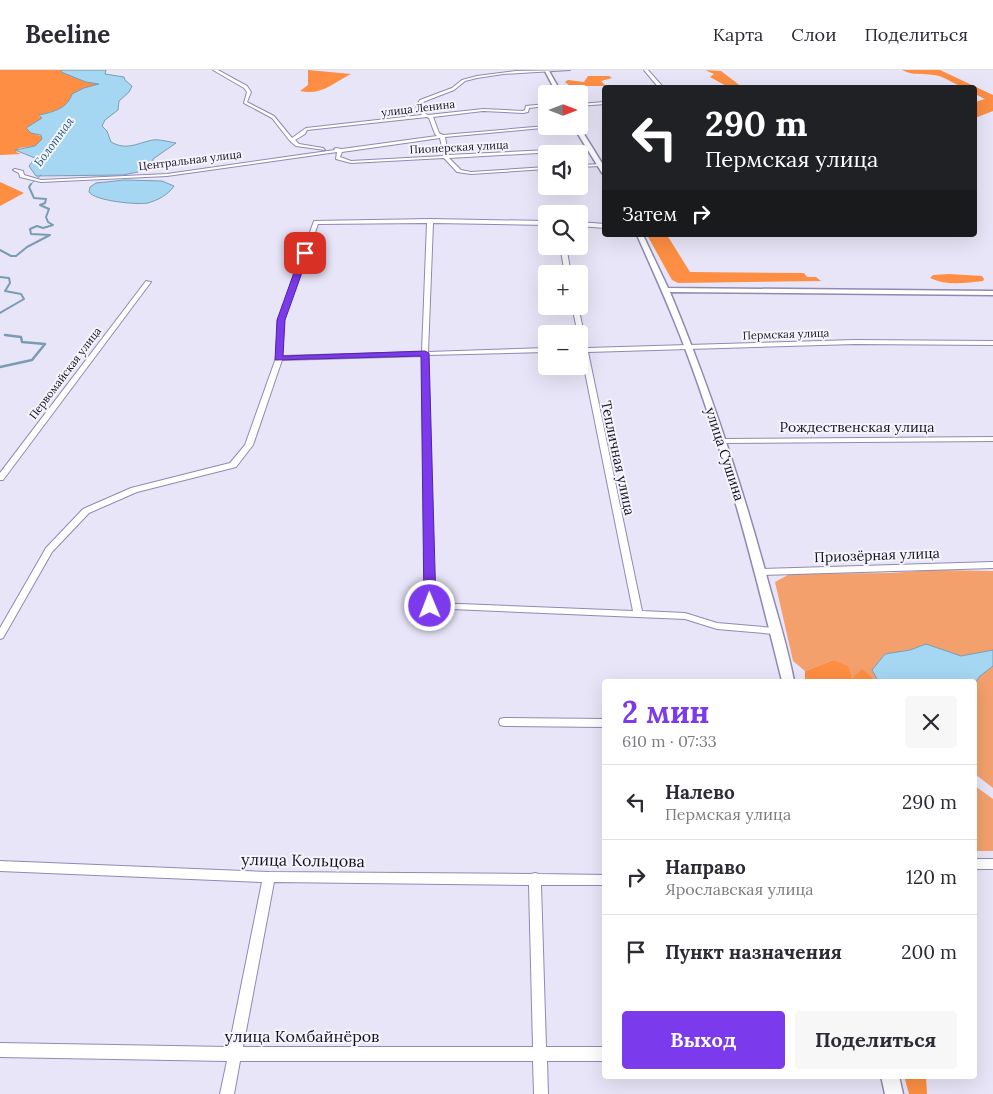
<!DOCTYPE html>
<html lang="ru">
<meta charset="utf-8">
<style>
:root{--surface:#fff;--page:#f7f7f7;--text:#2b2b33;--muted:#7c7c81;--line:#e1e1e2;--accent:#7c3aed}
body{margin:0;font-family:Lora,serif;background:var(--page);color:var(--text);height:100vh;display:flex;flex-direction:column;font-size:19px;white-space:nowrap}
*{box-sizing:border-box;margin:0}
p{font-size:16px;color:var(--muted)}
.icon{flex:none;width:28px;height:28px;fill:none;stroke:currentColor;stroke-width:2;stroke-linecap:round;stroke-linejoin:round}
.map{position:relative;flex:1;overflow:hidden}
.panel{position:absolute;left:602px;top:609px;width:375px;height:400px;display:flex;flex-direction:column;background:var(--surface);border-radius:5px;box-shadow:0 5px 20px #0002}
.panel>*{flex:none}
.hud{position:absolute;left:602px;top:15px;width:375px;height:152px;border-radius:5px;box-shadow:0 5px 20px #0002;background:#202124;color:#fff;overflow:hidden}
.needle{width:32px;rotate:90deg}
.buttons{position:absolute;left:538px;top:15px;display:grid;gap:10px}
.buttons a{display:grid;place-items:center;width:50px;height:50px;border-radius:5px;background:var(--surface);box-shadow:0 5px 20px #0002;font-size:25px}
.pin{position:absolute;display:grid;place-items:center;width:42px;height:42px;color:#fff;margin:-21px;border-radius:10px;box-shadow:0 2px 8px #0006}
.me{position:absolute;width:55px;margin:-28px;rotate:359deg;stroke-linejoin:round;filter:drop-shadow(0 0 4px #0008)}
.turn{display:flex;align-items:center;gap:18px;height:105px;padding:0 20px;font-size:22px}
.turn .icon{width:65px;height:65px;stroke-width:2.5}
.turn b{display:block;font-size:35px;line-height:42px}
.then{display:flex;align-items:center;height:48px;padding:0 20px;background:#0003;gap:10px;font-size:19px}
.round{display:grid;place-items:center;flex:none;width:52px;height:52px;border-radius:5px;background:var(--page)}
.head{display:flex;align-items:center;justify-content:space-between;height:85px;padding:0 20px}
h1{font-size:30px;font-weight:700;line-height:38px;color:var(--accent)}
.button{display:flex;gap:10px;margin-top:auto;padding:10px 20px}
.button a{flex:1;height:58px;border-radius:5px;background:var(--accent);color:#fff;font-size:20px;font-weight:700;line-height:58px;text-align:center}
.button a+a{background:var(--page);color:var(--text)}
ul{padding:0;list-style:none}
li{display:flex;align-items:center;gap:15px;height:75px;padding:0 20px;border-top:1px solid var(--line)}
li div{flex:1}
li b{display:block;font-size:19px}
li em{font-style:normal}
header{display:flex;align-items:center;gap:30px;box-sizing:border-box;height:70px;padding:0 25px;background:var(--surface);border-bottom:1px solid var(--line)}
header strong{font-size:24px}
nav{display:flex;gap:28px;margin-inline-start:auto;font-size:18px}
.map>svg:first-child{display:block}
</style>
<header>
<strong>Beeline</strong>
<nav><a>Карта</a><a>Слои</a><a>Поделиться</a></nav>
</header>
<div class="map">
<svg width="993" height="1024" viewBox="0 0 993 1024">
<rect width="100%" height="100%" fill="#e8e5f8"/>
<g fill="#f3a06d">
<polygon points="933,500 993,501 993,580 961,586 926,574 910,580 885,584 872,600 878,611 862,600 852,608 833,590 805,601 793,591 775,512 790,504 891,503"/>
<polygon points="993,596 993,718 975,704 975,613 980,606"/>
<polygon points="975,716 993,729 993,781 975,781"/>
</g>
<g fill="#fd8e43">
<polygon points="0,0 62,0 62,2 86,12 100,14 84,18 62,38 39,46 42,48 31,63 41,66 42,69 35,76 19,78 16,82 21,84 0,85"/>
<path d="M308,0L351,4C333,13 321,26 300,21L308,15Z"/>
<polygon points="705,0 721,1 742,17 728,17 710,7 714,4"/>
<path d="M902,0H940L993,25V41L975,48V32L985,29L975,24V18C954,18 948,6 933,5C922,3 913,6 902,0Z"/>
<polygon points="588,6 609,6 612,8 601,11 606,16 579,16 578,21 583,24 582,26 579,26 579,24 572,24 573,18 565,12 568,10 584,12"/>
<polygon points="0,112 24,123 0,136"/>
<polygon points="647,165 667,165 690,202 804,203 807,207 816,207 821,211 678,213 672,210"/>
<path d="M949,204L982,206L984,209L983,211C965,213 947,216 930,208L933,205Z"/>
<polygon points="833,590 848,596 852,608 862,599 877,611 805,611 805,601"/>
<polygon points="904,1006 926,1006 927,1024 909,1024"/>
</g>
<g fill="#a5d7f2" stroke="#7a9cb3">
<path d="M62,0H106L105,4L124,7L125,10L132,16L129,22L119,31L118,40L105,50L102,56L107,61L111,72C127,81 137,73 153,70C160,69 169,72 176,73L153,89L152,99L123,105L36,106L29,96L35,88L15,80L35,76L42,69L41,65L31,63L26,58L42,48L39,45C53,42 67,39 72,24L84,18L99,14L86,12L61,2Z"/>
<path d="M125,110L162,111L174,116C168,125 158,130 148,133C137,135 95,131 89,122L90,117L96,113Z"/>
<polygon points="926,574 961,586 993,580 993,596 980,606 975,613 878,611 872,600 885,584 910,580"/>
</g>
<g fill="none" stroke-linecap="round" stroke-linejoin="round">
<polyline stroke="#7a9cb3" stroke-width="1" points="30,115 41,105"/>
<g stroke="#7a9cb3" stroke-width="2">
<polyline points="0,180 11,186 16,186 27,177 50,165 31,164 30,159 37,156 43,158 53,155 48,152 46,147 49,139 40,135 45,133 46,129 34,128 29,117 31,114"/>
<polyline points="0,207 9,208 10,213 5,221 21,224 24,229 0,243"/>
</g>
<polyline stroke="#7a9cb3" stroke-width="2.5" points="0,297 32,290 45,274 22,272 21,267 5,265"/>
<g stroke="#9089b2" stroke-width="2">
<g id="minor">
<path d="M213,0H218L247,16L251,22L247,32L274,46L292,68L306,58L422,45L416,36L420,30L452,18L462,10L477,6L516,1L570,0L503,4L477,8L465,11L454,20L423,32L420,36L426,44L428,45L483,39L523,41L525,40L526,36L546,34V36L529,38L528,42L523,43L483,41L433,47L439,63L443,65L546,56H563L445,67L448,85L590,78L592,79L590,80L449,88L461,100L471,102L546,97V99L471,104L457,102L444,88L351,93L336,89L337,82L167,106L41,112L20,107L19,103L13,100L15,99L23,101L24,105L41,110L167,104L335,80L334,79L336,78L342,79L437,66L435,64L429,48L427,47L307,60L305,64L295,70L299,74L323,78L325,80L296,76L290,71L272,48L244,33L247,22L244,18ZM440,68L444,86L351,91L340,87L342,82Z"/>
<polygon points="644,0 648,0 664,18 659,18"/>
<polygon points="605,32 605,34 579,36 579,34"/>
<polygon points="603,94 603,96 601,96 579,97 579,95"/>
<path d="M430,149L546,151V155L433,153L428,282L546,278V282L428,285L434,533L633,541L581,282H579V278H580L579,264H578L572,236H578L587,278L855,270L993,271V275L855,274L588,282L642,541L685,543L717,553L775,558L778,559L780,561L778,563L775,564L717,559L685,549L427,538L426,536L422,286L282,290L253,375L236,397L137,422L89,443L52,482L3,568L0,569V558L46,478L83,439L131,418L230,393L245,375L276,288L278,250L314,151ZM427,153L422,282L282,286L284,250L318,154Z"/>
<polygon points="579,152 605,154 605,158 579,156"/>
<polygon points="560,176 566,176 571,204 565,204"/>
<polygon points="146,211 151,212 3,410 0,410 0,403"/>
<polygon points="993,367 993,371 722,373 718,371 722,369"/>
<polygon points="993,492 993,498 761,505 757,502 761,499"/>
<polygon points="504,648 605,649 605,657 504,656 500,655 499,652 500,649"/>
<rect x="975" y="789" width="18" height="10"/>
<path d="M0,791L269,802L531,804L535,803L539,804L605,805V815H541L546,977H605V991H547L548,1024H534L533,991H240L234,1024H220L227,991L0,987V973L229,977L262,812L0,801ZM274,812L529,815L533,977H243Z"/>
</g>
</g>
<g stroke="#9089b2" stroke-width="3">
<g id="tertiary">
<polygon points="545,1 549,1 562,24 557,24"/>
<polygon points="573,56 579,56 605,98 605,105 602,103"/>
<path d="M637,165H643L668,218L993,221V225L670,222C710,318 742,415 769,515C778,547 788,579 794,611H782C754,497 725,383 683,273C669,236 653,201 637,165Z"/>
<polygon points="881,1006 899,1006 903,1024 885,1024"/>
</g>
</g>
<use href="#minor" fill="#fff" fill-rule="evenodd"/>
<use href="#tertiary" fill="#fff" fill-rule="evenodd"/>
</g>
<polygon fill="#7c3aed" stroke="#51269a" points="305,181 309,183 285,250 283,286 425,281 429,283 436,536 434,538 426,538 424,536 421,286 275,290 277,250 301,183"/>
<g text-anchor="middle" stroke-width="4" stroke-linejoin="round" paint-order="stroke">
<g font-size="11" fill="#141120" stroke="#f5f4fd">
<text transform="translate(418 38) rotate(-7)" y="4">улица Ленина</text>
<text transform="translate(459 77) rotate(-3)" y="4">Пионерская улица</text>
<text transform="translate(190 90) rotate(-7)" y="4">Центральная улица</text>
<text transform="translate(786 264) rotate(-2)" y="4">Пермская улица</text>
<text transform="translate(65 303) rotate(-53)" y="4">Первомайская улица</text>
</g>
<g font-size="12" font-style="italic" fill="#1b5974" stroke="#f5f4fd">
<text transform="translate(54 72) rotate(-54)" y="4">Болотная</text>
</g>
<g font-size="14" fill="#141120" stroke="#f5f4fd">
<text x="857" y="362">Рождественская улица</text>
<text transform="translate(725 384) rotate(72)" y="5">улица Сушина</text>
<text transform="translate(618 388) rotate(78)" y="5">Тепличная улица</text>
<text transform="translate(877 485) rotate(-2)" y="5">Приозёрная улица</text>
</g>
<g font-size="16" fill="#141120" stroke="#f5f4fd">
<text transform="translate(303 790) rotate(1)" y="6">улица Кольцова</text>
<text x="302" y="972">улица Комбайнёров</text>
</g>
</g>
</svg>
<div class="buttons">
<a><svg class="needle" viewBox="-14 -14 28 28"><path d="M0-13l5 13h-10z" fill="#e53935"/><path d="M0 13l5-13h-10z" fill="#7c7c81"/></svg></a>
<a><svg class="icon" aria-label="sound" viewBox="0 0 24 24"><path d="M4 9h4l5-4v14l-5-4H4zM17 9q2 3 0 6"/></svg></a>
<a><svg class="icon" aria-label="search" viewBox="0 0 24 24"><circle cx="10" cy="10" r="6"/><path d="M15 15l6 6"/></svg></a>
<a>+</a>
<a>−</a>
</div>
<div class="pin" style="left:305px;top:183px;background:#d93025"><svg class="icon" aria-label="arrive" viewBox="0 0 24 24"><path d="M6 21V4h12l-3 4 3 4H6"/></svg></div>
<svg class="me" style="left:430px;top:536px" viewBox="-20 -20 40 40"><circle r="17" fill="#7c3aed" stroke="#fff" stroke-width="3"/><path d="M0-11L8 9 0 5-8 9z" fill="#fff"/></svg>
<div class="hud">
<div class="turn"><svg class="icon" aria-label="left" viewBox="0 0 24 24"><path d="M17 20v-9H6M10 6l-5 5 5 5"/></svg><div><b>290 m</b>Пермская улица</div></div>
<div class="then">Затем<svg class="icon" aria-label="right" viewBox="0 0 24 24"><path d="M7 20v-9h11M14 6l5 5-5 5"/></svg></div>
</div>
<section class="panel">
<div class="head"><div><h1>2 мин</h1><p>610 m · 07:33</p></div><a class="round"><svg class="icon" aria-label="close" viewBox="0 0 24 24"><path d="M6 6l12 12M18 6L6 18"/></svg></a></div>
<ul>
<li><svg class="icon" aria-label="left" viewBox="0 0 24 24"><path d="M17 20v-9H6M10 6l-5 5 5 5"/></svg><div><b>Налево</b><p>Пермская улица</p></div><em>290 m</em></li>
<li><svg class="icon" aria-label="right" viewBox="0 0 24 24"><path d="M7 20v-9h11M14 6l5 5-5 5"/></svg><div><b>Направо</b><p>Ярославская улица</p></div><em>120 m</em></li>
<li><svg class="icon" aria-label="arrive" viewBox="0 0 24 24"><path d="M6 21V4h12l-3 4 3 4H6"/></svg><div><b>Пункт назначения</b></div><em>200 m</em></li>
</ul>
<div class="button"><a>Выход</a><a>Поделиться</a></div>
</section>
</div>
